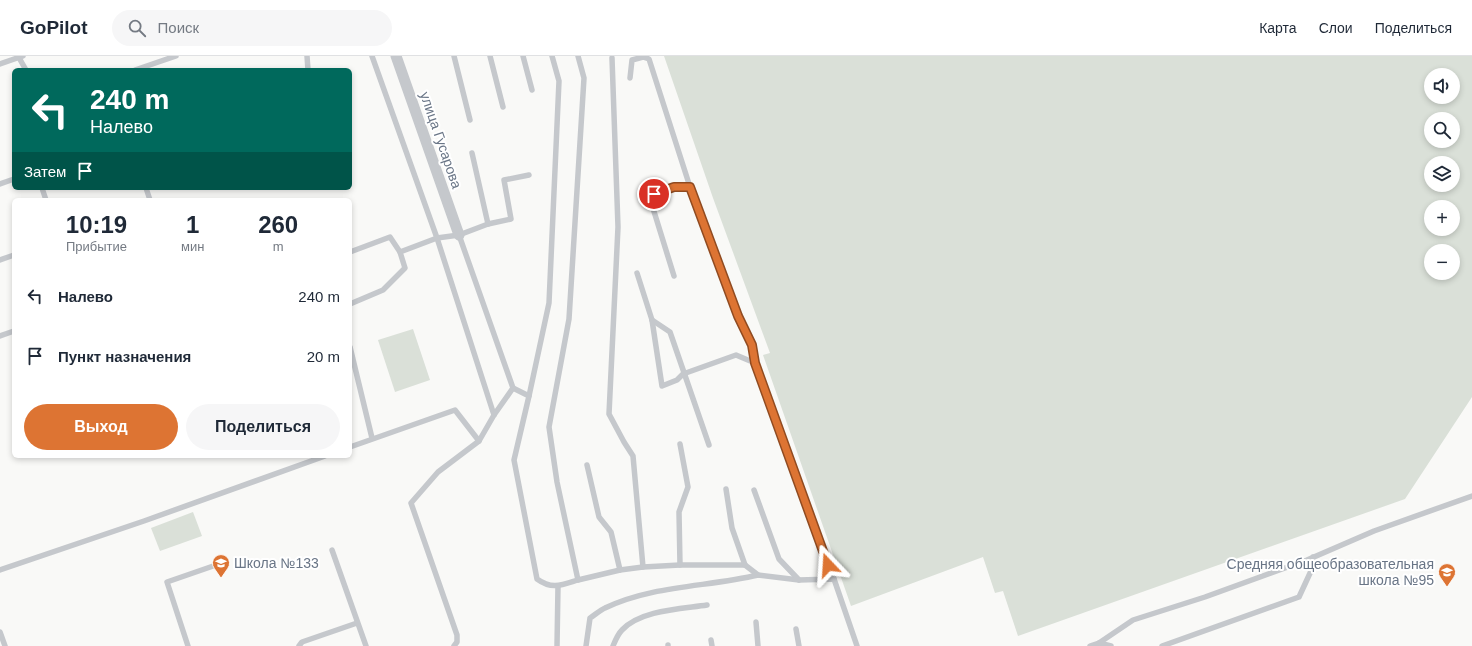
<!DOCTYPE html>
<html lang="ru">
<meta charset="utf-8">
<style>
:root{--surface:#fff;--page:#f6f6f7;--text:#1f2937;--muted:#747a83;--line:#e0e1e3;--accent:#dd7433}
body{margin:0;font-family:Arial,sans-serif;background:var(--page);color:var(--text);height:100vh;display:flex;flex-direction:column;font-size:15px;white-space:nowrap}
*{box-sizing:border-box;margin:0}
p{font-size:13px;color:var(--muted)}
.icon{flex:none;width:22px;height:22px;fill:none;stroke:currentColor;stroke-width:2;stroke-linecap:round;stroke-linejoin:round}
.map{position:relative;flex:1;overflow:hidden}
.side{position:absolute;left:12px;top:142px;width:340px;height:260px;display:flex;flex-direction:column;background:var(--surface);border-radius:6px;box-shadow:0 2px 6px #0003}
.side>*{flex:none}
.hud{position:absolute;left:12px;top:12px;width:340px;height:122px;border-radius:6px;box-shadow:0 2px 6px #0003;background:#00695c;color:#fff;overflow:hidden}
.fabs{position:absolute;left:1424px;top:12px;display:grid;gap:8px}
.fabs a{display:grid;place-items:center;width:36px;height:36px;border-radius:50%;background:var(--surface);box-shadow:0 2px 6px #0003;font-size:20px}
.pin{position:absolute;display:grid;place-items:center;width:34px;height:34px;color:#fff;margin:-17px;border:2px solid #fff;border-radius:50%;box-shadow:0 1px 4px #0007}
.me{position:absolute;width:44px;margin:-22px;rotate:340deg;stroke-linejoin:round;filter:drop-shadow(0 0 3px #0008)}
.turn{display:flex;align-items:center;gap:14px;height:84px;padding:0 12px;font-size:18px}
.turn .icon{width:52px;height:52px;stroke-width:2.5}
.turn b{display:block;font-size:28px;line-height:34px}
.then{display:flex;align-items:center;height:38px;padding:0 12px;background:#0003;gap:8px;font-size:15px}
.eta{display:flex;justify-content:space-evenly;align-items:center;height:68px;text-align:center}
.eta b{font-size:24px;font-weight:700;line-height:28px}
.button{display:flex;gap:8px;margin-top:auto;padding:8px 12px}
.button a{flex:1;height:46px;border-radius:24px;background:var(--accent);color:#fff;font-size:16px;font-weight:700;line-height:46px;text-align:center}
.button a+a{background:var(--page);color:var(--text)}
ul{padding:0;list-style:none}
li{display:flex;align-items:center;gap:12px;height:60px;padding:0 12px}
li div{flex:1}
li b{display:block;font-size:15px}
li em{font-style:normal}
header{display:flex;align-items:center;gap:24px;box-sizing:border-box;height:56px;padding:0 20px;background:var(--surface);border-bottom:1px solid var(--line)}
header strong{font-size:19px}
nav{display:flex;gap:22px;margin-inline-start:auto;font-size:14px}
.search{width:280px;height:36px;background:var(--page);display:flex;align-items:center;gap:10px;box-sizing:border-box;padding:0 14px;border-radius:22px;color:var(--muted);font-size:15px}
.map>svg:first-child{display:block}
</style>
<header>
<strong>GoPilot</strong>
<div class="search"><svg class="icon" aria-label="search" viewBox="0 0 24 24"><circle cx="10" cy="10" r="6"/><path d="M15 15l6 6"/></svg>Поиск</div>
<nav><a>Карта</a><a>Слои</a><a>Поделиться</a></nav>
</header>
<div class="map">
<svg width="1472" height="590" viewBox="0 0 1472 590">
<rect width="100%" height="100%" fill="#f9f9f7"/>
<g fill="#dae0d8" fill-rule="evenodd">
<path d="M664,0H1472V341L1405,443L1018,580L1003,535L995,537L983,501L851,550L763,299L770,297L713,142ZM1431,19H1453V41H1431ZM1431,63H1453V85H1431ZM1431,107H1453V129H1431ZM1431,151H1453V173H1431ZM1431,195H1453V217H1431Z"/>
<polygon points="413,273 430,324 395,336 378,284"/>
<polygon points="193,456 202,480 160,495 151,472"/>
</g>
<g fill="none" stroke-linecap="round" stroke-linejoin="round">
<g stroke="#c5c8cc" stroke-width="5.5">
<polyline points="18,0 26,14"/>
<polyline points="307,0 308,14"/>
<polyline points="372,0 437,182 494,359"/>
<polyline points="454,0 470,64"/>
<polyline points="490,0 503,51"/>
<polyline points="523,0 532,34"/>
<polyline points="578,0 584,22 569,263 549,371 557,426 578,524 620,514 643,511 680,509 745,509 758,519 799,524 834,523 857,590"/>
<polyline points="612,2 618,171 609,358 624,386 633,400 643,511"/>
<polyline points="0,8 23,0"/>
<polyline points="135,14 176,0"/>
<polyline points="630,22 632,4 643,1 649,3 690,131 738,260 753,289 755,307 834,523"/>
<polyline points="472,97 488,168"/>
<polyline points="0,128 14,123"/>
<polyline points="42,132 46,144"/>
<polyline points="146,132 150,144"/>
<polyline points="350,196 390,181 400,196"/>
<polyline points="0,204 14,199"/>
<polyline points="637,217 652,264 662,330 677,324 683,318 736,299 755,307"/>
<polyline points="674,220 652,149 654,138 674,131 690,131"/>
<polyline points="350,248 383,234 405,212 400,196 437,182 459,179 488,168 511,163 504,124 529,119"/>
<polyline points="652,264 670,276 709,389"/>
<polyline points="0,280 14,275"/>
<polyline points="350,291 372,382"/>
<path d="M513,332L529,340L514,404L537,523C552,534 562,529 578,524"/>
<polyline points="529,340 549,247 559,25 552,0"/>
<polyline points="680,388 688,431 679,456 680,509"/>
<polyline points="350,391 455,354 479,385"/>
<polyline points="587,409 599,461 611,476 620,514"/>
<polyline points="726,433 732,472 745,509"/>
<polyline points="754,434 779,503 799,524"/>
<polyline points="332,494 366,590"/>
<polyline points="0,514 144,465 325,400"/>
<polyline points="756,566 758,590"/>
<polyline points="796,573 799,590"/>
<polyline points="0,576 5,590"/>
<polyline points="711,584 712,590"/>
<polyline points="1099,587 1111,590"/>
<polyline points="668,589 668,590"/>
<polyline points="188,590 167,526 219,508"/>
<polyline points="299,590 302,586 357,567"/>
<polyline points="454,590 457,586 457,579 411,447 438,416 479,385 494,359 513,332 459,179"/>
<polyline points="557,590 558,530"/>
<path d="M586,590L590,562C595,559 600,554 605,552C653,529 708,531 758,519"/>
<path d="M613,590C615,585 618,578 622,574C641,554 681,553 707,549"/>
<polyline points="1090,590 1099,587 1133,564 1205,541 1307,504 1374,475 1472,440"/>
<polyline points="1162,590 1299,541 1311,515 1313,501"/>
</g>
<polyline stroke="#c5c8cc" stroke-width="11" points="396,0 459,179"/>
</g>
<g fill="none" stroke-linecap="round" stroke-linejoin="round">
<g stroke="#904b21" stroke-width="10">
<polyline id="route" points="654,138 674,131 690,131 738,260 752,289 755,307 828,509"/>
</g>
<use href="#route" stroke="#dd7433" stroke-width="7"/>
</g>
<defs>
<g id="school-pin" transform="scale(0.9)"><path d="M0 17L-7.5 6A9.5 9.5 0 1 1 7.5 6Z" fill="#dd7433" stroke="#fff"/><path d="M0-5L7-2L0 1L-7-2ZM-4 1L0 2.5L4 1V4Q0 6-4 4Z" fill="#fff"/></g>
</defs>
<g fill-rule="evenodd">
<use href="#school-pin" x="221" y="507"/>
<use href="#school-pin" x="1447" y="516"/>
</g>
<g text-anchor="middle" stroke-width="4" stroke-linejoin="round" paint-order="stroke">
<g font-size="14" fill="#697586" stroke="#fff">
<text transform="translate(441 84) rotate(71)" y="5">улица Гусарова</text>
</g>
<g font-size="14" fill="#697586" stroke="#fff" text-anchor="start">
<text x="234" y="512">Школа №133</text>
<text x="1434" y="513" text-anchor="end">Средняя общеобразовательная<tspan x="1434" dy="16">школа №95</tspan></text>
</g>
</g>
</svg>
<div class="fabs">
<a><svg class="icon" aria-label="sound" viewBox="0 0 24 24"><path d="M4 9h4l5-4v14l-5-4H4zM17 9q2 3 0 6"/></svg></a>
<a><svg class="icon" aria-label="search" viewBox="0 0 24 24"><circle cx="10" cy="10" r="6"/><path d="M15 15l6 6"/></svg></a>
<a><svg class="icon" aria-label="layers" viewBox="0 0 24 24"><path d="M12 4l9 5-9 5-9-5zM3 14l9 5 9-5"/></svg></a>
<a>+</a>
<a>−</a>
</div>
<div class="pin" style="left:654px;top:138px;background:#d93025"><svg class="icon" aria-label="arrive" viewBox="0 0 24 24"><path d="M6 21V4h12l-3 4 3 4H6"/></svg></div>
<svg class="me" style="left:828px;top:509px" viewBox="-20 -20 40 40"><path d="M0-17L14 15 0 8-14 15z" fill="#dd7433" stroke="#fff" stroke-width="4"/></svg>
<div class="hud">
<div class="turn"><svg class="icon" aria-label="left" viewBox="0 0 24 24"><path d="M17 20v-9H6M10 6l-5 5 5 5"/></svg><div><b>240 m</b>Налево</div></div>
<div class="then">Затем<svg class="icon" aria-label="arrive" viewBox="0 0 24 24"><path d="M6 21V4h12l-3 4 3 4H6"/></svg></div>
</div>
<section class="side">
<div class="eta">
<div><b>10:19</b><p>Прибытие</p></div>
<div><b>1</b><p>мин</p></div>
<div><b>260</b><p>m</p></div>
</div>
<ul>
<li><svg class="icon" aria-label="left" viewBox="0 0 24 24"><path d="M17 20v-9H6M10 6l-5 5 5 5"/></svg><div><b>Налево</b></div><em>240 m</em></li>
<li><svg class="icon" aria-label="arrive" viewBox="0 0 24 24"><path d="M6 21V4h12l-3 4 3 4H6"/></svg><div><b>Пункт назначения</b></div><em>20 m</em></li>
</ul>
<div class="button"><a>Выход</a><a>Поделиться</a></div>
</section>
</div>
